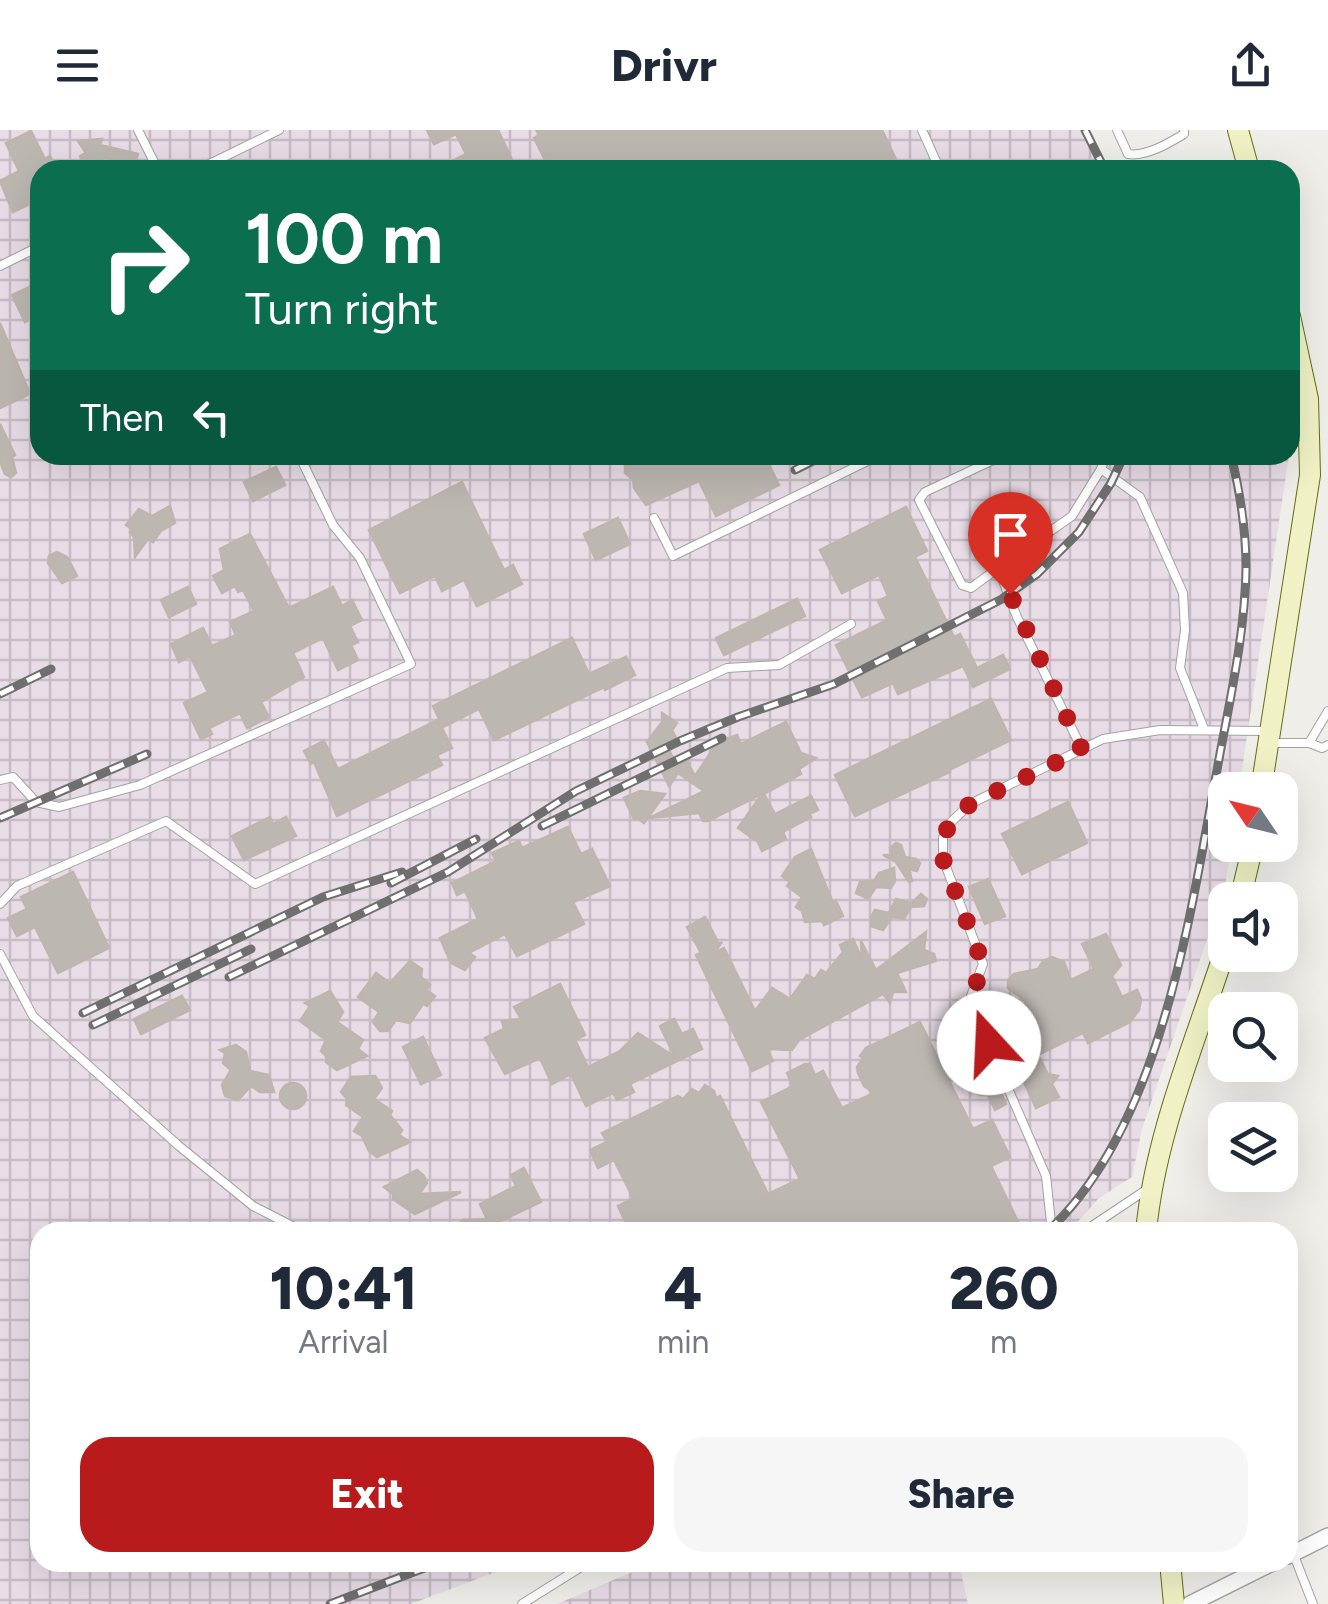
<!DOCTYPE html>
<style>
:root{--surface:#fff;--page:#f6f6f7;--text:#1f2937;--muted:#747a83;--accent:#b91a1b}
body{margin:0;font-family:Figtree,sans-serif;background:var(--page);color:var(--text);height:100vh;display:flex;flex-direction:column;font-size:38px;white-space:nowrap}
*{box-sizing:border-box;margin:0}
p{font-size:32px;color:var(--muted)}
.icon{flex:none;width:55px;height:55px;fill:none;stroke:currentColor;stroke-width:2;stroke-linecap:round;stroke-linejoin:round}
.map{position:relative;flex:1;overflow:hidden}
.drawer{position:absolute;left:30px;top:1092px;width:1268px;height:350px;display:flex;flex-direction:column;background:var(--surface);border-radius:30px;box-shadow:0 10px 40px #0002}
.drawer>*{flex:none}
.top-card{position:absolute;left:30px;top:30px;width:1270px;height:305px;border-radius:30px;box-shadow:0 10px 40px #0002;background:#0b6e4f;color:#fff;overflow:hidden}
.needle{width:65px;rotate:305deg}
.fabs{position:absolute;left:1208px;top:642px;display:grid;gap:20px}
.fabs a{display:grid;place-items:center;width:90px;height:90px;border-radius:20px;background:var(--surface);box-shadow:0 10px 40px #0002;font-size:50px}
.pin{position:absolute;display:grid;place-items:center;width:85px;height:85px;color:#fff;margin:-102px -42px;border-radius:50% 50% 50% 0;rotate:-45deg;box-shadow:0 0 10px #0007}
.pin .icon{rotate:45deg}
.me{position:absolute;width:110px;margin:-55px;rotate:340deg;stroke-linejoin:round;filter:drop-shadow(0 0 8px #0008)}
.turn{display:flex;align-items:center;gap:35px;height:210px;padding:0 50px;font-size:45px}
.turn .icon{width:130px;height:130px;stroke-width:2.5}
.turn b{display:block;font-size:70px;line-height:85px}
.then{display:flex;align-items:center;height:95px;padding:0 50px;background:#0003;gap:20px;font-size:38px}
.eta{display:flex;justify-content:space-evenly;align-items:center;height:170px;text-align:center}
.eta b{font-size:60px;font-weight:800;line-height:70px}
.primary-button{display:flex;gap:20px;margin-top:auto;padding:20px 50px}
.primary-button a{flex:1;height:115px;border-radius:30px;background:var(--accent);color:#fff;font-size:40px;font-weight:800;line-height:115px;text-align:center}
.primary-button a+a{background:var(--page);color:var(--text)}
header{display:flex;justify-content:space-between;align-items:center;height:130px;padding:0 50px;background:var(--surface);font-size:45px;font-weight:800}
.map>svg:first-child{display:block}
</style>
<header><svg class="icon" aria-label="menu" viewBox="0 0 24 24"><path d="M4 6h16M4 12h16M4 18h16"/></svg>Drivr<svg class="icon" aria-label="share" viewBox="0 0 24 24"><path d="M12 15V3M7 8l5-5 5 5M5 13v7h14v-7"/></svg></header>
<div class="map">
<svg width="1328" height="1474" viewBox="0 0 1328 1474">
<defs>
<pattern id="industrial-grid" width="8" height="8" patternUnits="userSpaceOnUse" patternTransform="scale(2.5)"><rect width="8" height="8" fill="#e8dce6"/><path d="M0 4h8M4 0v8" fill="none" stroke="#c7bcc5"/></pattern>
</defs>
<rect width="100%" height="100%" fill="#f0eee9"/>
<g fill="url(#industrial-grid)">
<polygon points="0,0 1087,0 1106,40 40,40 40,325 1289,325 1239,660 1225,660 1225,715 1231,715 1225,757 1142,999 1132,1047 1098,1069 1073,1097 1075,1102 40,1102 40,1432 519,1433 411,1474 0,1474"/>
<polygon points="653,1433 959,1433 968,1474 557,1474"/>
</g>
<g fill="#bdb7b2" stroke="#c0b5ad" stroke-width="2.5">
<polygon points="427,0 498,0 514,34 502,40 434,40 466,24 456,4 434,14"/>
<polygon points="536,0 882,0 901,40 550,40 534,8 539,5"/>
<polygon points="31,1 45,29 50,26 57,40 40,40 40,69 13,82 0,51 19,41 6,13"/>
<polygon points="102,9 100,15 138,24 136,32 105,28 85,38 80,26 86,23 78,11"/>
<polygon points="36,154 40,163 40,184 25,192 12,165"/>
<polygon points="0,193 30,264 0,278"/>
<polygon points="0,294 15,325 12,327 16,343 11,347 5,344 0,332"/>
<polygon points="611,325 764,325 779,355 716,386 699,351 646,375 634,358 633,349 625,343 625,335"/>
<polygon points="276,337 285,355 253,371 244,352"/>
<polygon points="462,352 504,440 513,435 522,454 477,476 464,450 442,461 435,446 400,463 369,400"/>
<polygon points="170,376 175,393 161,401 153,412 148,409 135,427 134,407 130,402 132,399 126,395 139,379 152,386"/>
<polygon points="906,377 927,421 915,427 954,507 960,504 977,538 1003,525 1010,539 973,557 963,536 898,564 893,553 862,567 836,515 887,490 878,471 888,466 879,445 842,463 820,420"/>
<polygon points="618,388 630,414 596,430 584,404"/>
<polygon points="250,404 289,478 333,457 342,476 352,470 362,490 350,496 358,512 351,515 358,530 338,540 323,508 293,523 304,547 261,572 269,587 247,598 240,583 209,598 212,604 201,609 184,573 208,562 190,526 179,532 171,514 203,498 212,516 236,505 230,492 254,481 243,460 238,462 235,456 222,463 213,446 224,440 220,419"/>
<polygon points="57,422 67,427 77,446 62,453 48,433 49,426"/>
<polygon points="188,457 196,474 169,487 161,470"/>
<polygon points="797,469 805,486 724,525 716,508"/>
<polygon points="572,508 589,544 626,527 635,545 605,560 604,557 494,610 479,579 443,597 433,576"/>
<polygon points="991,569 1011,610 949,640 950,642 855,686 835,645"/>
<polygon points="662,583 677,593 672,600 678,612 667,617 676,633 691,626 687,631 695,646 711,622 710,618 723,610 737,605 741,614 786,592 801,623 816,628 799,639 801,644 764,664 775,684 811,666 818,680 809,684 811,687 783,702 786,709 762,721 758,712 738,698 762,664 708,691 703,691 699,683 649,688 704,661 678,643 669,656 647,612 662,592"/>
<polygon points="438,590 452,618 437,625 442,635 337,686 314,632 311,634 304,621 324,611 338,639"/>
<polygon points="640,661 665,664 644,693 637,688 634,689 624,668"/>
<polygon points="1068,672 1087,713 1022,744 1002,704"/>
<polygon points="270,687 273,694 286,687 296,706 244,730 232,706"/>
<polygon points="568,697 581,724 592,719 610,756 573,772 584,794 517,826 505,804 469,823 475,827 465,840 451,833 440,808 478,789 465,761 457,765 452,753 496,731 492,723 519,711 522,718"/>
<polygon points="896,713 901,715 905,727 916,729 920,733 917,741 909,739 912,751 909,752 896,732 883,725 892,725 890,718"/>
<polygon points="811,719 833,773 836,771 843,786 824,795 822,791 805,792 802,781 796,777 802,767 787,756 790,752 782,746 795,727"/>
<polygon points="894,738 895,751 891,758 876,757 868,769 856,763 860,752 874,751 879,743"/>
<polygon points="73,742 109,818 58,843 35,797 17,806 8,788 27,779 21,767"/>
<polygon points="988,749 1005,786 985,794 969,757"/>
<polygon points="921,764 927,769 924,776 911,777 904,789 892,787 883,800 871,796 871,787 875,780 889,783 896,769 912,773"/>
<polygon points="705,787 719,814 722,812 714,823 724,818 755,881 772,858 790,869 807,845 815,849 821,840 826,843 843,822 840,815 853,809 862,829 861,811 876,840 926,802 924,820 934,824 936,831 897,843 906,862 893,862 890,873 883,864 799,910 792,920 767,919 773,931 752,941 696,825 701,823 687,797"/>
<polygon points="1106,804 1121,835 1112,846 1122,867 1137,860 1141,869 1139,880 1130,892 1088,913 1083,903 1038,925 1048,944 1058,946 1052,954 1059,967 1036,978 994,888 1027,872 1008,858 1008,850 1014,844 1038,839 1043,831 1052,827 1064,832 1071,850 1094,839 1082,814"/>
<polygon points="410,831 422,839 421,847 430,855 426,860 435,866 427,876 423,874 410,893 396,890 388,901 380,901 373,892 379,882 358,867 376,843 390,853"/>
<polygon points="560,854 585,905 575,910 588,937 620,921 638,903 675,927 660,896 674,889 682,904 693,899 702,919 630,954 634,962 617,970 613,963 586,976 571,944 552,954 540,928 505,944 485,908 504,899 502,891 521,889 514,877"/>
<polygon points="330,861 343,882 337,892 363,910 358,919 367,926 337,940 326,932 326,926 321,921 326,910 300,891 310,876 305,873"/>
<polygon points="182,866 190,880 141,904 134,889"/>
<polygon points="920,892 973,999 992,990 1010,1027 991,1036 1023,1102 630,1102 618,1076 633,1068 614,1030 598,1038 590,1020 607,1012 602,1003 678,966 683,969 692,959 699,963 705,955 714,961 716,968 720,966 768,1064 800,1049 761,972 793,956 787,943 805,934 810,934 815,945 823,941 842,978 874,963 864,956 858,943 857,937 863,928 860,926 866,918"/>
<polygon points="423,907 441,945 421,954 403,917"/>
<polygon points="236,915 246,922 250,941 269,945 274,962 260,962 251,956 238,970 225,966 222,955 231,940 223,933 225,923 220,920"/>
<polygon points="987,934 1006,974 995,980 988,965 980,965 956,949"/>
<polygon points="375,946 382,958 374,969 392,981 390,985 402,1000 399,1005 410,1012 377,1027 369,1021 362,1006 354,1001 363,987 346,975 347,969 341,962 351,947"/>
<circle cx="293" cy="966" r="13"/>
<polygon points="524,1038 541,1072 477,1102 452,1102 463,1090 487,1089 480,1074 516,1056 511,1045"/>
<polygon points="417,1040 424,1046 427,1053 419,1064 461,1062 415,1084 393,1069 393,1064 384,1057"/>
</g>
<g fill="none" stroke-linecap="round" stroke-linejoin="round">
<g stroke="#a2a2a2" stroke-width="10">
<g id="lane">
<polyline points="138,0 158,40"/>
<polyline points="922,0 940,40"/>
<path d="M1117,0L1128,24C1146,27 1169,13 1184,4V0"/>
<polyline points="197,40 279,0"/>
<polyline points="0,136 40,116"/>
<polyline points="1004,325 925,362 919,370 962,455 971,458 998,438 1017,487 1082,619"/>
<polyline points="1106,325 1101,339 1140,367 1183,463 1185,500 1180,538 1204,599"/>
<polyline points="654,388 673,426 880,325"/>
<polyline points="998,438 1072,386 1101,339"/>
<polyline points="1269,613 1309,613 1322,618 1328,615"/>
<polyline points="1309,613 1328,581"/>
<polyline points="0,650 13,647 36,672 59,677 140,655 411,534 360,428 333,395 299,325"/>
<polyline points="0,774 17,756 166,691 255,754 727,538 779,535 851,494"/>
<polyline points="0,824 33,886 179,1016 253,1076 304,1102"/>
<polyline points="1052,1102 1046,1046 974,880 971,866 983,834 943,729 943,708 950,693 970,674 1103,609 1160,600 1266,601"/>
<polyline points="1083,1102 1146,1060"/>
<polyline points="1293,1423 1313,1474"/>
<polyline points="522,1474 589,1432"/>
</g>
</g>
<g stroke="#a2a2a2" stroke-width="18">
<g id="street">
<polyline points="1288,1426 1328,1406"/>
<polyline points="1190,1474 1274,1432"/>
</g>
</g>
<g stroke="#646d14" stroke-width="22">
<g id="secondary">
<polyline points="1238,0 1249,40"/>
<polyline points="1261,660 1310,345 1308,269 1290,186"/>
<polyline points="1240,770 1253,715"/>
<path d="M1146,1102C1155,1005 1195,913 1225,820"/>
<polyline points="1170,1432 1174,1474"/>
</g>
</g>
<use href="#lane" stroke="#fff" stroke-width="8"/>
<use href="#street" stroke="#fff" stroke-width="15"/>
<use href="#secondary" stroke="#f0f2c5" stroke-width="20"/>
<g stroke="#6f6f6f" stroke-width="9">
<g id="rail">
<polyline points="1085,0 1105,40"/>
<polyline points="795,340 825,325"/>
<polyline points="0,564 51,539"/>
<polyline points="0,688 147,624"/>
<polyline points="542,696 722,608"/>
<polyline points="391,753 476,709"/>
<polyline points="229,847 448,742 576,661 680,611 738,587 834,554 1002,469 1037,444 1079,402 1111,353 1124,325"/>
<polyline points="83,883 323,767 402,742"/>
<polyline points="93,895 251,819"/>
<path d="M1047,1102C1161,997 1190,787 1217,640C1229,573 1245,506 1246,438C1246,399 1240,362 1231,325"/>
<polyline points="330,1474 440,1432"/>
</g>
</g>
<use href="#rail" stroke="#fff" stroke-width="5" stroke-dasharray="15" stroke-linecap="butt"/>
</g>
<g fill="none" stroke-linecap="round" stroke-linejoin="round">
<polyline stroke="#b91a1b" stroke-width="18" stroke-dasharray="0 32.4" points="989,913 972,866 983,834 943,729 943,708 950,693 970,674 1082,620 1010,464"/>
</g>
</svg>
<div class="fabs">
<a><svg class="needle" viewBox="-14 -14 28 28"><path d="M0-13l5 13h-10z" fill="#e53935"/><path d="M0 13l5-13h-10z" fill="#747a83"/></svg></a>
<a><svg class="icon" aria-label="sound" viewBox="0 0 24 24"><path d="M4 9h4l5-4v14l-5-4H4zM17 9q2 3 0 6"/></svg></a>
<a><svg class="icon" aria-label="search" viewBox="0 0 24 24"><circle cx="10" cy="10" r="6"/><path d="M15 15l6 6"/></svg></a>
<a><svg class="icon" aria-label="layers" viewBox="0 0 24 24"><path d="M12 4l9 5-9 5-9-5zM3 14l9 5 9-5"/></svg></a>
</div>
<div class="pin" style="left:1010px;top:464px;background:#d93025"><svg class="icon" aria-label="arrive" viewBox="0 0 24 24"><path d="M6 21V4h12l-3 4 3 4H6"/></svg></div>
<svg class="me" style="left:989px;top:913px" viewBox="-20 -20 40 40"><circle r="19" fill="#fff"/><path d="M0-13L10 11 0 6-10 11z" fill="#b91a1b"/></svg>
<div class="top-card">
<div class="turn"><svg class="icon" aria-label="right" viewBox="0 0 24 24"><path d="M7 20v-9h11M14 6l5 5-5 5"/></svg><div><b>100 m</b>Turn right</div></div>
<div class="then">Then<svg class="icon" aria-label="left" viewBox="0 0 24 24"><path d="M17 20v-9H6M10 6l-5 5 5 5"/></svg></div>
</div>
<section class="drawer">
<div class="eta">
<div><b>10:41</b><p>Arrival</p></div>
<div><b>4</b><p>min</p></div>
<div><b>260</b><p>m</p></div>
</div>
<div class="primary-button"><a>Exit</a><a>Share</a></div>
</section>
</div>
